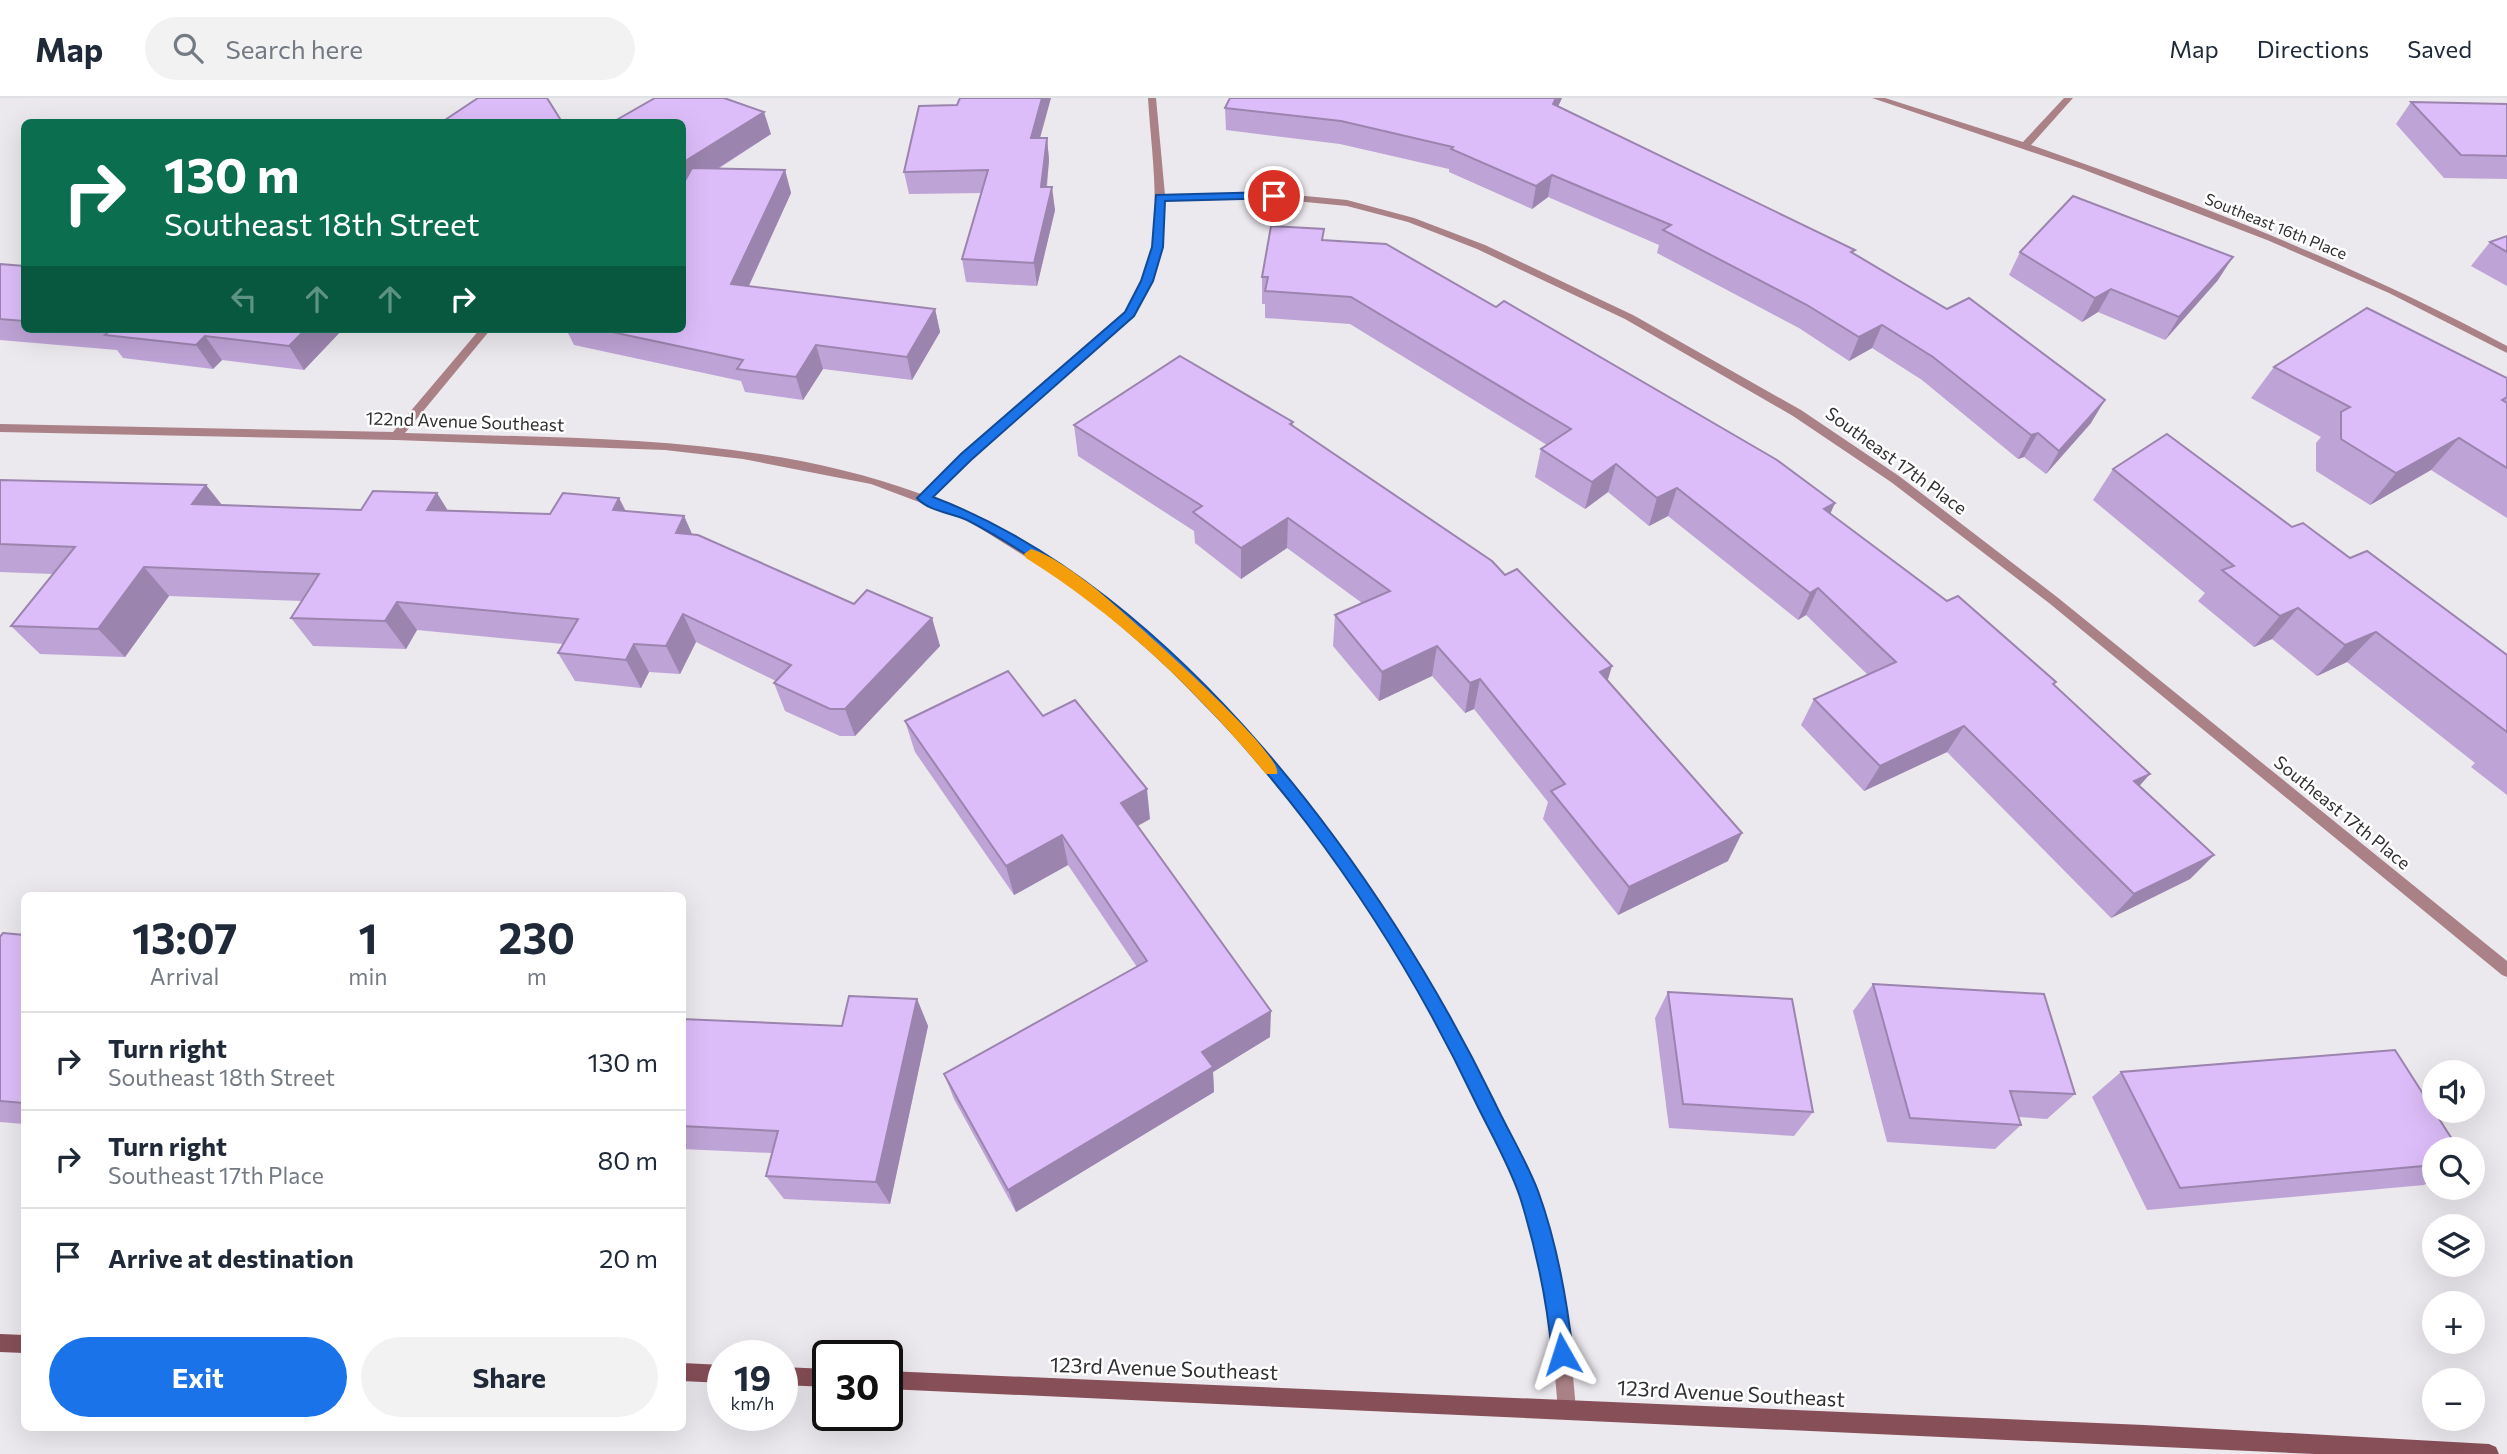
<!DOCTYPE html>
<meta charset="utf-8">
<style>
:root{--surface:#fff;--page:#f2f2f3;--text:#1f2937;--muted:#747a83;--line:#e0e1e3;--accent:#1a73e8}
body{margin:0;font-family:Commissioner,sans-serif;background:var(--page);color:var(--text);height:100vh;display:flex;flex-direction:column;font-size:26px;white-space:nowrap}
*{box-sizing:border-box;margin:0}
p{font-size:23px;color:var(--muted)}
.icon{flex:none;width:38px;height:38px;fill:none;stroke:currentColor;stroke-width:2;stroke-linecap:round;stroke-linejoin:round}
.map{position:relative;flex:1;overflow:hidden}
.sheet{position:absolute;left:21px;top:794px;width:665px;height:539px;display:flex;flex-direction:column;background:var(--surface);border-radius:10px;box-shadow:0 7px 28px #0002}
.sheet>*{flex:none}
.banner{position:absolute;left:21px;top:21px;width:665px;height:214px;border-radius:10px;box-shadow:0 7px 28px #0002;background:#0b6e4f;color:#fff;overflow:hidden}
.fabs{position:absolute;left:2422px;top:962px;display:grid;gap:14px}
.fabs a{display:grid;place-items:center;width:63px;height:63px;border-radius:50%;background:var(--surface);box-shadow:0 7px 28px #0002;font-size:35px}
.speed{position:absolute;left:707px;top:1242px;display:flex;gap:14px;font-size:35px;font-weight:700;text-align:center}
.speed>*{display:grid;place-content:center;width:91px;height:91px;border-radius:50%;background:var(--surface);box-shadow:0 7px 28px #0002;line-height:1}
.speed small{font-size:18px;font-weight:400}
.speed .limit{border:4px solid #111;border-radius:10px;background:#fff;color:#111}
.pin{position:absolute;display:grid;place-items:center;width:60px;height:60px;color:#fff;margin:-30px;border:4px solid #fff;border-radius:50%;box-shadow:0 2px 7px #0007}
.me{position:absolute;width:77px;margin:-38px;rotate:354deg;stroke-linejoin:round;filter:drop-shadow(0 0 5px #0008)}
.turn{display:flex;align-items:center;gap:24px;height:147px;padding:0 28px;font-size:32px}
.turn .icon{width:91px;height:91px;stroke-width:2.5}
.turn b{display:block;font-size:49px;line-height:60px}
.lanes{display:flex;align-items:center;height:66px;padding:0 28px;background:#0003;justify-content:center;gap:35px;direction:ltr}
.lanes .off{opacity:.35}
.eta{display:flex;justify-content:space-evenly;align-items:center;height:119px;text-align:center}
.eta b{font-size:42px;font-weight:700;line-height:49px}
.primary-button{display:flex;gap:14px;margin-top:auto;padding:14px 28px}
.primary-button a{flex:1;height:80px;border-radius:42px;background:var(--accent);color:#fff;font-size:28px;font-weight:700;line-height:80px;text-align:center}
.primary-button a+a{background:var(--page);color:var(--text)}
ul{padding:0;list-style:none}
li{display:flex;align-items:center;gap:21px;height:98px;padding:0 28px;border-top:2px solid var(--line)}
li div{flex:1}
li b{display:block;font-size:26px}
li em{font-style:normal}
header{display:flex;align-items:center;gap:42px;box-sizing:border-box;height:98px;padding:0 35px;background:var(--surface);border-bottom:2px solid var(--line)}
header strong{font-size:33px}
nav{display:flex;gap:38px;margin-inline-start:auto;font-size:24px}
.search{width:490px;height:63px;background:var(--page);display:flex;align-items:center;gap:18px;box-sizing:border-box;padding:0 24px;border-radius:38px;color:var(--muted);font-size:26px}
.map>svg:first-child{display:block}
</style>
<header>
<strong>Map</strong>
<div class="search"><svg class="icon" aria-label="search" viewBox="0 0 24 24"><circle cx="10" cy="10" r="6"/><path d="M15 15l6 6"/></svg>Search here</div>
<nav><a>Map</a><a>Directions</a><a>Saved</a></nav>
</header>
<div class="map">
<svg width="2507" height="1356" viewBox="0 0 2507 1356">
<rect width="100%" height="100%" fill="#ebe8ee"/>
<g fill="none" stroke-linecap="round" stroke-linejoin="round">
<g fill="#a98186" fill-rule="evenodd">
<path d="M1148,0H1156L1165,97L1274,95L1347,102L1414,120L1485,147L1633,217L1801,312L1899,378L2057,499L2507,863V879L2502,877L2049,505L1891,384L1793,318L1625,221L1477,151L1408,124L1347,108L1274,101L1165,103L1162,149L1152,183L1134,217L970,362L931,400L975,416L1088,487L1173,559L1249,635L1334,738L1413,855L1474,963L1534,1089L1566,1201L1576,1311L1574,1318L1567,1320L1560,1318L1558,1311L1548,1201L1520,1096L1462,973L1403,865L1324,746L1239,643L1163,565L1080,493L967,422L871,386L743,361L665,352L396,342L0,334V326L393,334L480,231H491L405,335C577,341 757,336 921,396L962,356L1126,213C1137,193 1149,171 1152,148C1159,99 1151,49 1148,0Z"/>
<path d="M1872,0H1885L2023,44L2064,0H2073L2031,47C2194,104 2354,166 2507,248V255L2389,195L2267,142L2082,71Z"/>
</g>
<g fill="#874f58" fill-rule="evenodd">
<polygon points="0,1236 24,1237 24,1255 0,1254"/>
<polygon points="682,1265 723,1267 723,1285 682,1283"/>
<polygon points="782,1269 828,1271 828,1289 782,1287"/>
<polygon points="887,1273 2144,1327 2489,1346 2496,1349 2499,1356 2315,1356 887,1291"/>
</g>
</g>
<g fill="#bea3d6">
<polygon points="1230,0 1562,0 1558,8 1855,152 1853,155 2091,325 2046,376 2024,359 2018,361 1922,282 1872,250 1849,263 1799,230 1657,155 1659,147 1548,99 1532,111 1449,74 1449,71 1340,46 1226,32 1225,10"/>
<polygon points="2411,4 2507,6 2507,81 2444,80 2396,26"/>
<polygon points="682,24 771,36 718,71 785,72 791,95 749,188 935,211 940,234 912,282 823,271 803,302 745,294 741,283 574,247 566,231 682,231"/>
<polygon points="1041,40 1047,40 1049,62 1047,89 1055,112 1037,188 966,184 962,161 982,95 909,96 904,74"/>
<polygon points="2507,138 2507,188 2471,168 2490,144"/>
<polygon points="1324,142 1835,405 1830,416 2056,584 2054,587 2140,688 2214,757 2190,781 2111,820 1947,654 1864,693 1801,627 1814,601 1868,577 1806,517 1798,522 1668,418 1649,428 1608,394 1585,411 1535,379 1541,351 1547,347 1350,226 1265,220 1265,206 1262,206 1262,179"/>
<polygon points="2020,154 2218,182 2165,242 2098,214 2082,224 2009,177"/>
<polygon points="0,166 24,168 24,231 343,231 304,272 222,262 213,271 123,260 117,252 0,242"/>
<polygon points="2274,269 2507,280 2507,420 2431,372 2370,407 2316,373 2316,345 2321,339 2251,300"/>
<polygon points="1293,324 1293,328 1608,583 1728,763 1618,817 1543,721 1548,704 1474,611 1465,615 1432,578 1379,603 1333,548 1335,517 1362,505 1287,450 1241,481 1195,445 1194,433 1078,358 1074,327"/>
<polygon points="2113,371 2292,429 2350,460 2507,557 2507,697 2471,669 2475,665 2347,564 2317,578 2272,541 2254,549 2198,503 2205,495 2093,402"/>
<polygon points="0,382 206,387 222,407 361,412 448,412 550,416 619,400 626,413 684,418 692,437 854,506 932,520 940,548 855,638 840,638 785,613 774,585 776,583 696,544 680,576 649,574 641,590 575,583 558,555 563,546 417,532 406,551 313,548 291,520 302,503 169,498 125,559 40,556 11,528 53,476 0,474"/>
<polygon points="1043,618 1150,721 1137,728 1270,939 1213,974 1214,994 1016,1114 954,1001 944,976 1137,869 1068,767 1014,797 915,654 905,623"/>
<polygon points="24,837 24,1026 0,1024 0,839"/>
<polygon points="1873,886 2075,996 2047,1021 2019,1019 2021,1027 1995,1051 1887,1044 1853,913"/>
<polygon points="1668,894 1813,1014 1794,1038 1669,1030 1655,920"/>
<polygon points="917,901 928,928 890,1106 784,1101 766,1078 772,1055 682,1051 682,921 842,928"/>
<polygon points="2121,974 2434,1052 2434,1081 2424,1087 2147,1112 2092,999"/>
</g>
<g fill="#9b84ae">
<polygon points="1042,0 1051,0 1034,62 1031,40"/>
<polygon points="1556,0 1562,0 1549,28 1553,6"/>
<polygon points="764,14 771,36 682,93 682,65"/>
<polygon points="1047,40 1049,62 1044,112 1041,89"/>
<polygon points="785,72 791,95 739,209 731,186"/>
<polygon points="1552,77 1548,99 1532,111 1536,88"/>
<polygon points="1052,89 1055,112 1037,188 1034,165"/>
<polygon points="2233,159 2218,182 2165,242 2179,219"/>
<polygon points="2111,191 2098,214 2082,224 2095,200"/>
<polygon points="935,211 940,234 912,282 907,259"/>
<polygon points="1882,227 1872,250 1849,263 1859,239"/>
<polygon points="306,231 343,231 304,272 289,248"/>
<polygon points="205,238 222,262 213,271 196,247"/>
<polygon points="816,247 823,271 803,302 796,279"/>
<polygon points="2105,302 2091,325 2046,376 2059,353"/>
<polygon points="2038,335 2024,359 2018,361 2031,337"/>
<polygon points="2459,340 2431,372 2370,407 2396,375"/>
<polygon points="1616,366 1608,394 1585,411 1592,384"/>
<polygon points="206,387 229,416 192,406"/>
<polygon points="1677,390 1668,418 1649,428 1657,400"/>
<polygon points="437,395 455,424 427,412"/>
<polygon points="619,400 633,429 613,412"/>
<polygon points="1835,405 1823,432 1824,411"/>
<polygon points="684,418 697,447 676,435"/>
<polygon points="1288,420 1287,450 1241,481 1241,450"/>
<polygon points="144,469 169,498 125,559 98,531"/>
<polygon points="1818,490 1806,517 1798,522 1810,495"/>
<polygon points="397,504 417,532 406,551 385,523"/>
<polygon points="2298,510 2272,541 2254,549 2280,518"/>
<polygon points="683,516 696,544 680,576 666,548"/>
<polygon points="932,520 940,548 855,638 845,611"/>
<polygon points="2376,534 2347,564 2317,578 2345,547"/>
<polygon points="634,546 649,574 641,590 626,562"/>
<polygon points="1437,548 1432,578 1379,603 1382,574"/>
<polygon points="1612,568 1603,598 1600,574"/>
<polygon points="1480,581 1474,611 1465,615 1470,585"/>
<polygon points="1964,628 1947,654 1864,693 1880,668"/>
<polygon points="2150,676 2128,701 2134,683"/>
<polygon points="1147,691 1150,721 1125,735 1121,705"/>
<polygon points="1742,735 1728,763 1618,817 1629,789"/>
<polygon points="1062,737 1068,767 1014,797 1006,768"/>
<polygon points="2214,757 2190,781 2111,820 2134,796"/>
<polygon points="917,901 928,928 890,1106 876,1084"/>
<polygon points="1271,913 1270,939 1213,974 1214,994 1016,1114 1008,1092 1202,954"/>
</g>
<g fill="#ddbdf9" stroke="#9b84ae" stroke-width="2">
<polygon points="478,0 547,0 562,24 442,24"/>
<polygon points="655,0 724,0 764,14 682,65 682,24 613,24"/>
<polygon points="960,0 1042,0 1031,40 1047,40 1041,89 1052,89 1034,165 962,161 988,72 904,74 919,8 957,7"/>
<polygon points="1230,0 1556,0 1553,6 1855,152 1851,154 1947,211 1969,200 2105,302 2059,353 2038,335 2031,337 1933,259 1882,227 1859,239 1807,207 1663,132 1671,127 1552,77 1536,88 1451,51 1453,49 1341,23 1225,10"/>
<polygon points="2411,4 2507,6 2507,58 2461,57"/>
<polygon points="692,70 785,72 731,186 935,211 907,259 816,247 796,279 737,271 743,262 598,231 682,231 682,88"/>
<polygon points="2073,98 2233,159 2179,219 2111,191 2095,200 2020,154"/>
<polygon points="1271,128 1324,131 1322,142 1386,146 1496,209 1504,203 1777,362 1835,405 1824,411 1947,503 1958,498 2056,584 2053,586 2150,676 2134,683 2214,757 2134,796 1964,628 1880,668 1814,601 1896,564 1818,490 1810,495 1677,390 1657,400 1616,366 1592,384 1541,351 1571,331 1351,199 1265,193 1268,179 1262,179"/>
<polygon points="2507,138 2507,154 2490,144"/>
<polygon points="0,166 24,168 24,223 0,221"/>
<polygon points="2367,210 2507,280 2507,299 2502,302 2507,305 2507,370 2459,340 2396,375 2341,341 2341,314 2350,309 2274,269"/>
<polygon points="111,231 306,231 289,248 205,238 196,247 105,237"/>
<polygon points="1180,258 1293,324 1290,326 1492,463 1505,477 1517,471 1612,568 1600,574 1742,735 1629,789 1551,693 1565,686 1480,581 1470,585 1437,548 1382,574 1335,517 1390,493 1288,420 1241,450 1193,414 1202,408 1074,327"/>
<polygon points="2167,336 2292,429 2303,425 2350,460 2367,453 2507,557 2507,634 2376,534 2345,547 2298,510 2280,518 2222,472 2234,468 2113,371"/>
<polygon points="0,382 206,387 192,406 361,412 373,393 437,395 427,412 550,416 563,395 619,400 613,412 684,418 676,435 698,437 854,506 867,492 932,520 845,611 830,611 774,585 791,567 683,516 666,548 634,546 626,562 558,555 578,521 397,504 385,523 291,520 319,476 144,469 98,531 11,528 75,449 0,446"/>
<polygon points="1008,573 1043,618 1075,602 1147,691 1121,705 1271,913 1202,954 1213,969 1008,1092 944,976 1147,863 1062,737 1006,768 905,623"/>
<polygon points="3,835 24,837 24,1005 0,1003 0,839"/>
<polygon points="1873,886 2044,896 2075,996 2010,993 2021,1027 1910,1020"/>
<polygon points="1668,894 1792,901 1813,1014 1683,1006"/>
<polygon points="849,898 917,901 876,1084 766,1078 778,1033 682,1028 682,921 842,928"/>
<polygon points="2395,952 2459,1052 2434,1052 2434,1067 2180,1090 2121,974"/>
</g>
<path fill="#1a73e8" stroke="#114b97" stroke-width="2" d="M1274,94L1280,98L1278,100L1165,103L1163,149L1153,183L1134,218L971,362L933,399C1176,491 1384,776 1494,1003C1508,1033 1526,1062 1538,1093C1557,1145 1567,1202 1573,1256L1569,1264L1562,1267L1555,1264L1552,1256C1547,1203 1536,1150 1520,1099C1509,1066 1490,1034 1475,1003C1385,813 1248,622 1080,494C1049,470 1002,440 967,422C952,415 928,413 917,400L961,356L1125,214L1141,183L1152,149L1156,97Z"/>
<path fill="#f59e0b" d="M1031,451C1051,457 1075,475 1091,487C1116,507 1286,656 1277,676H1266C1198,593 1117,517 1026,460L1024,456Z"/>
<g text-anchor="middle" stroke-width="5" stroke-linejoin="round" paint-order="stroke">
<g font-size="16" fill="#313032" stroke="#fff">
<text transform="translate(2276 128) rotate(22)" y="6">Southeast 16th Place</text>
</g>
<g font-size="18" fill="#313032" stroke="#fff">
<text transform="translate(465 324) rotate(2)" y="6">122nd Avenue Southeast</text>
<text transform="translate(1896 363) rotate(36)" y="6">Southeast 17th Place</text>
<text transform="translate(2342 715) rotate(39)" y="6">Southeast 17th Place</text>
</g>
<g font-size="21" fill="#313032" stroke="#fff">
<text transform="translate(1164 1271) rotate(2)" y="7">123rd Avenue Southeast</text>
<text transform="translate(1731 1296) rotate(3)" y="7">123rd Avenue Southeast</text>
</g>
</g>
</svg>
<div class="fabs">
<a><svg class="icon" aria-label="sound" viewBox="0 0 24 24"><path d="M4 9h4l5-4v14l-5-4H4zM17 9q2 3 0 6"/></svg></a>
<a><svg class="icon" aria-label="search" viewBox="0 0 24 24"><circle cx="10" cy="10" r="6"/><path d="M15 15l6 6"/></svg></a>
<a><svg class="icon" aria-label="layers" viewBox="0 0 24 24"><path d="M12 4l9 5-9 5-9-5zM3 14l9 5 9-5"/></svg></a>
<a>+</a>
<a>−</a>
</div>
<div class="speed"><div>19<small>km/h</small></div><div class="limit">30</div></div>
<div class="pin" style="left:1274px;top:98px;background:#d93025"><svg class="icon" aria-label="arrive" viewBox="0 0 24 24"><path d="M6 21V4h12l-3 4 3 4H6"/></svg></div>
<svg class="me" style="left:1562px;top:1256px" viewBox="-20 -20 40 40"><path d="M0-17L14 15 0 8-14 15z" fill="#1a73e8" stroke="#fff" stroke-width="4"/></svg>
<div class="banner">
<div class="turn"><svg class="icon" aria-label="right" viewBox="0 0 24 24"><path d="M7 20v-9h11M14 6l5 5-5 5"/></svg><div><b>130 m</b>Southeast 18th Street</div></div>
<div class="lanes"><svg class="icon off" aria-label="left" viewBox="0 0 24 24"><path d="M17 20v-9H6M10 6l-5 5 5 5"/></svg><svg class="icon off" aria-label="ahead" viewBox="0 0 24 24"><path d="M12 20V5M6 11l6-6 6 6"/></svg><svg class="icon off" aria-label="ahead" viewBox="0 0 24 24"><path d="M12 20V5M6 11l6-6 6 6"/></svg><svg class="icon" aria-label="right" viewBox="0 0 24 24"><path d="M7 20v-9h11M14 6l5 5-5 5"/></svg></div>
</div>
<section class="sheet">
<div class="eta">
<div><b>13:07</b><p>Arrival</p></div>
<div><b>1</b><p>min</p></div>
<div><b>230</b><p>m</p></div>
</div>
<ul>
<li><svg class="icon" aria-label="right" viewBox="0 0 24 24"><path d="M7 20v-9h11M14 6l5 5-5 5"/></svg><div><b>Turn right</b><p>Southeast 18th Street</p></div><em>130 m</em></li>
<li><svg class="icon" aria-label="right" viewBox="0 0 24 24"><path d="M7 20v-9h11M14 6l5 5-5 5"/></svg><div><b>Turn right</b><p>Southeast 17th Place</p></div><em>80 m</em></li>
<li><svg class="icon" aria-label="arrive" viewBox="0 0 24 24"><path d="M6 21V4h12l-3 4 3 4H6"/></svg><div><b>Arrive at destination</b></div><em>20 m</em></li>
</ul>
<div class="primary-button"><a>Exit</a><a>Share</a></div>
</section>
</div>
